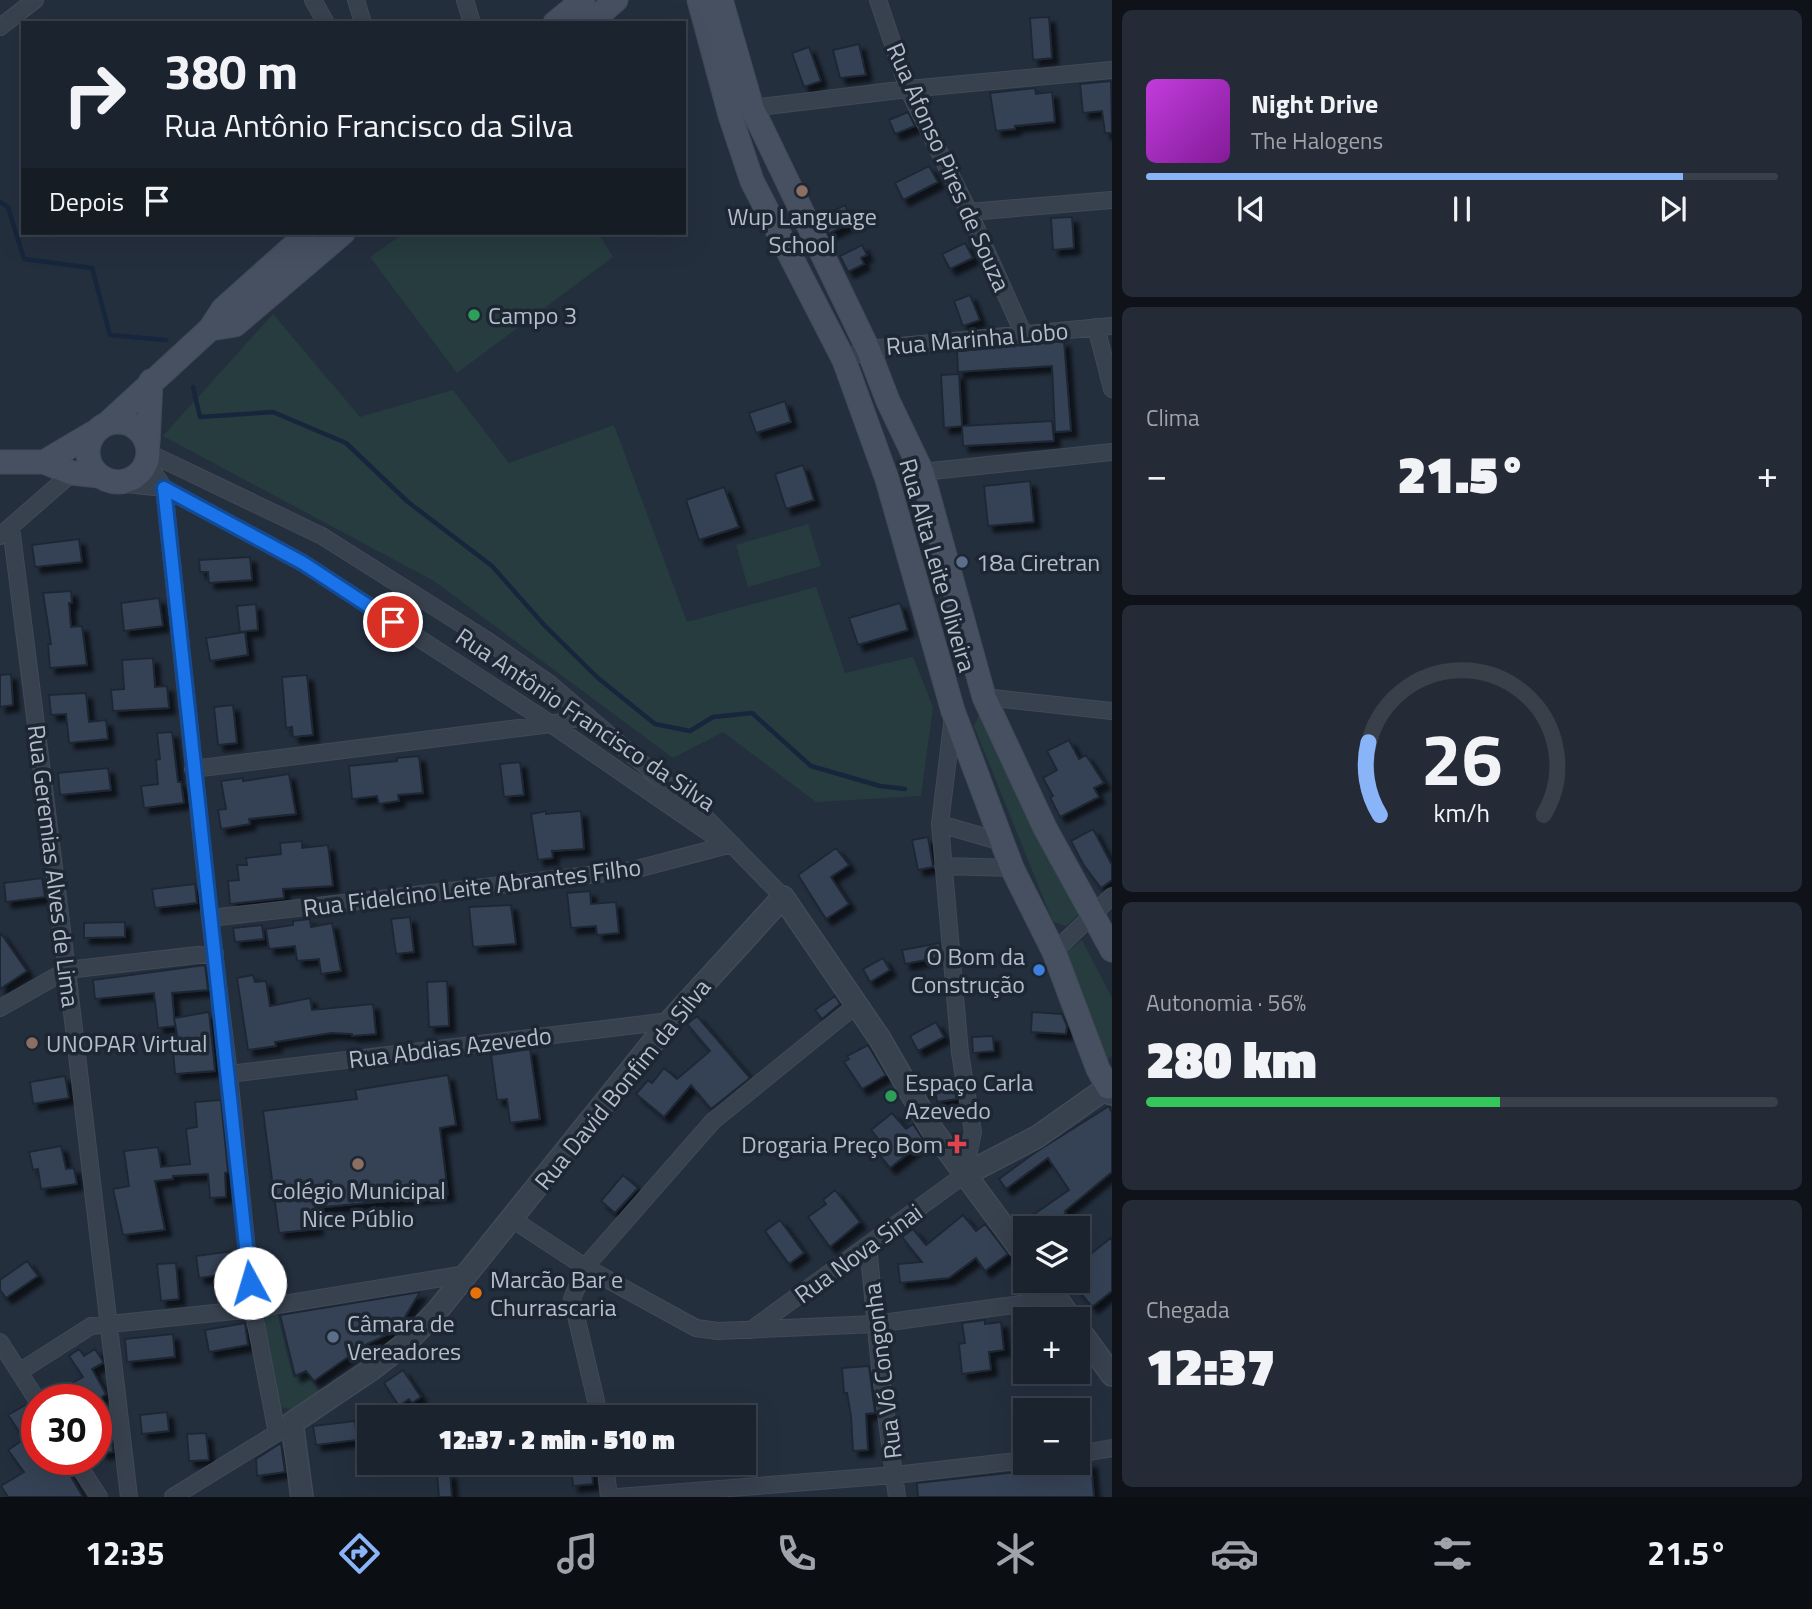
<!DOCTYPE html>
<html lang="pt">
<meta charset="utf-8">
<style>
body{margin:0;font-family:"Titillium Web",sans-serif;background:#242b36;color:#f1f3f6;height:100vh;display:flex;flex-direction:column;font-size:26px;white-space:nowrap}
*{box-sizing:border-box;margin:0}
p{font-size:23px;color:#a0a4aa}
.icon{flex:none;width:38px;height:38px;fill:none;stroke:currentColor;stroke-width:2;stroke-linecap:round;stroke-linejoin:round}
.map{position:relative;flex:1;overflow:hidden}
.drawer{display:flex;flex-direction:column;gap:10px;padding:10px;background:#0f1319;width:700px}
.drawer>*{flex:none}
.hud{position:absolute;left:21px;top:21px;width:665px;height:214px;border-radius:0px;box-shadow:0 7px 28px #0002,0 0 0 2px #39404a;background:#1b232e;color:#f1f3f6;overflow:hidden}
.tools{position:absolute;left:1013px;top:1216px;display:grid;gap:14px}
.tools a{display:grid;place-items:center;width:77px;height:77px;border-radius:0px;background:#1b232e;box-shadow:0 7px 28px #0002,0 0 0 2px #39404a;font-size:35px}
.speed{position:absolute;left:21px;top:1384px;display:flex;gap:14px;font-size:35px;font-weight:700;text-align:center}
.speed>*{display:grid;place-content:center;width:91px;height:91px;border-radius:50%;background:#1b232e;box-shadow:0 7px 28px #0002,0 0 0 2px #39404a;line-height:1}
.speed .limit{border:10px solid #d22;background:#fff;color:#111}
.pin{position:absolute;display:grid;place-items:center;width:60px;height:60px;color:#fff;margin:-30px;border:4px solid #fff;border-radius:50%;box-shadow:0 2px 7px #0007}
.me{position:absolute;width:77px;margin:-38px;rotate:354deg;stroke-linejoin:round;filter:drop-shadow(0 0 5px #0008)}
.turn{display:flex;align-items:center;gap:24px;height:147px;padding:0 28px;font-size:32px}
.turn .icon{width:91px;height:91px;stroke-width:2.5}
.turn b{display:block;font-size:49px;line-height:60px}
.then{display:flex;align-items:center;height:66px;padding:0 28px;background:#0003;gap:14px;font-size:26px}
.big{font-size:52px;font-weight:800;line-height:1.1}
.drawer .tile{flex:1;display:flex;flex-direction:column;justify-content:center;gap:10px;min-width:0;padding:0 24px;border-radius:10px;background:#242b36}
.drawer .dial{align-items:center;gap:0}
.dial svg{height:182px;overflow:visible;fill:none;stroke:#39404a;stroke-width:7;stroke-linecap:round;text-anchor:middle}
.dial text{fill:#f1f3f6;stroke:none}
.song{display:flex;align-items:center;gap:21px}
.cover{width:84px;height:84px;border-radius:10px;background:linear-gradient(135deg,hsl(290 70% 55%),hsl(290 70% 35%))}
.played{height:7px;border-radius:4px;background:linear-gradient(90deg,#8ab4f8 85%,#39404a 85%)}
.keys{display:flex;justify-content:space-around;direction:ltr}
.heat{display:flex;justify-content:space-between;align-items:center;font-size:38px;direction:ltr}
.charge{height:10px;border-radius:5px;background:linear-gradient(90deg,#34c759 56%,#39404a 0)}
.trip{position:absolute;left:357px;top:1405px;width:399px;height:70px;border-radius:0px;background:#1b232e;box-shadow:0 7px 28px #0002,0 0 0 2px #39404a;font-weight:800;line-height:70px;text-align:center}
.menu{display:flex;height:112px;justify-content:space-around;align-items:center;background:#0b0e12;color:#a0a4aa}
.menu .icon{width:49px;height:49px}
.menu .selected{color:#8ab4f8}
.menu b{font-size:32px;color:#f1f3f6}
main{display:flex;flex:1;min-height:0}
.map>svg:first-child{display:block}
</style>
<main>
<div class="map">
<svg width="1112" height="1497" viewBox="0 0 1112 1497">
<defs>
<filter id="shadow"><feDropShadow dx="6" dy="6" stdDeviation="2" flood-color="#0009"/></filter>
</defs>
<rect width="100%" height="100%" fill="#242f3e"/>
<path fill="#263c3f" d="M404 233H598L613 257 457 373 370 257Z
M273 314 360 417 453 390 509 463 614 425 687 622 816 587 845 673 913 657 933 707 921 796 816 802 723 732 673 758 434 581 163 436Z
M808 524 821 566 748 587 736 545Z
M980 712 1081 912 1066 926 1053 922 974 726Z
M1082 940 1112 998V1056L1100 1066 1060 958Z
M276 1309 293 1378 306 1372 320 1393 297 1411 277 1406 271 1396 264 1311Z"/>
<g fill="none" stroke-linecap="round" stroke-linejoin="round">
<path stroke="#17263c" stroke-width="4.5" d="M0 202 8 207 24 259 92 268 110 335 166 340
M193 387 200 417 273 412 346 443 408 502 492 566 545 626 598 678 655 724 690 731 713 717 752 713 811 766 880 786 905 789"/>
</g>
<path fill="#364354" stroke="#1f2835" stroke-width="2" filter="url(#shadow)" d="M1049 17 1052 58 1033 60 1030 18Z
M859 44 866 75 840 78 833 50Z
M809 47 821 81 804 87 792 53Z
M1111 81 1112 133H1105L1102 111 1083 113 1080 84Z
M1035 88 1036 94 1052 92 1055 122 1015 126V129L996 131 990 93Z
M908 112 915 126 895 134 889 120Z
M929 166 938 182 903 200 895 183Z
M845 205 853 222 828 234 821 217Z
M1072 217 1074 248 1053 250 1051 218Z
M965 243 973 258 950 269 942 254Z
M862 245 867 255 861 258 864 264 848 272 840 256Z
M970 295 980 320 963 326 954 301Z
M1064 341 1071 431 1055 432 1052 366 958 372 957 351Z
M959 374 962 426 1052 421 1054 441 963 446 962 426 944 428 941 375Z
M785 401 791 422 756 433 749 413Z
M803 465 814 500 786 509 775 474Z
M1030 481 1034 522 988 526 984 486Z
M724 487 739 527 699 540 686 500Z
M79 539 82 562 35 567 32 545Z
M250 557 252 580 209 583 208 572H200L199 560Z
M71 591 72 603H69L71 627 82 626 87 665 50 668 48 644H51L43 593Z
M159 598 163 626 124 631 121 603Z
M900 603 908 630 858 645 849 618Z
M256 604 258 630 240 632 237 606Z
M245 632 248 655 210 661 206 638Z
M153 658 155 687 167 686 169 708 113 711 111 690 124 689 122 660Z
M11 674 13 705 0 707V675Z
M307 675 313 735 293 737 292 727 286 728 282 677Z
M86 693 89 722 106 720 108 739 69 743 66 714 51 715 49 695Z
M233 705 237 743 218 745 214 707Z
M172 732 178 782H181L184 803 144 808 141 786 158 784 156 760 160 759 157 733Z
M1069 740 1079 759 1086 755 1104 783 1094 788 1099 797 1060 817 1050 797 1053 796 1043 778 1057 770 1047 751Z
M419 756 423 793 398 795 399 801 379 804 377 796 352 799 349 766 397 761V758Z
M520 762 524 795 504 797 500 764Z
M108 768 111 790 60 795 58 773Z
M289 774 296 814 249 819 250 824 221 829 218 810 226 809 221 781 243 778V781Z
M546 811V814L581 811 584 849 552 851 553 858 538 860 531 814Z
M1093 829 1112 865V880L1101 888 1083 864 1071 841Z
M928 837 933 867 918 870 912 840Z
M302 841V848L328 845 333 886 283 889 284 898 230 904 228 881 239 880 237 865H247L246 858 281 854 280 843Z
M836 848 849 865 831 877 849 904 826 919 798 875Z
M42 878 45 897 6 902 4 883Z
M195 884 197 903 155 908 152 889Z
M590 891 591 904 616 902 619 933 597 935 596 926 571 928 567 893Z
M511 905 516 944 473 947 469 907Z
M410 917 414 952 396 954 391 919Z
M310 919 311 927 332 923 341 971 321 974 319 959 297 961 295 946 269 949 266 929 293 925V921Z
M125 922V937L84 938V923Z
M262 925 264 939 235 942 233 928Z
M0 932 27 971 0 989Z
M940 943 941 957 905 964 902 950Z
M883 958 890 970 870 982 863 969Z
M205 965 208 990 172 993 175 1026 158 1028 154 993 95 999 93 980Z
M253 975 255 982 266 981 270 1006 310 998 312 1010 373 1004 376 1034 352 1036V1034L331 1033 275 1042 276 1046 248 1050 237 978Z
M447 981 449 1026 429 1027 427 982Z
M835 996 840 1004 822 1019 815 1010Z
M209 1012 215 1071 175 1074 173 1051H180L174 1018Z
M1032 1012 1062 1014 1067 1026 1066 1034 1031 1032Z
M697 1016 750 1078 711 1109 691 1085 664 1117 636 1094 648 1080 652 1083 664 1068 677 1079 710 1051 687 1024Z
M936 1022 944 1037 918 1051 910 1036Z
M993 1036 994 1051 973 1053 972 1037Z
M868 1045 886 1075 862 1089 844 1062 849 1059 847 1056Z
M530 1049 540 1119 510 1123 507 1099 497 1100 491 1055Z
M448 1075 456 1125 440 1128 448 1195 315 1208 317 1229 279 1233 263 1111 357 1099 355 1090Z
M65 1076 69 1098 33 1104 30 1082Z
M954 1083 957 1099 937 1102 934 1086Z
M221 1100 228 1172 225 1173 226 1197 210 1198 208 1174 173 1176V1179L155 1181 165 1230 123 1235 113 1189 129 1186 124 1151 158 1147 161 1167 190 1164 186 1129 197 1127 195 1102Z
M1109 1106 1112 1113V1172L1065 1211 1066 1213 1044 1228H1039L1030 1217 1069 1190 1048 1158 1006 1189 999 1179 1033 1154Z
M892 1113 906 1129 913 1124 924 1141 890 1168 877 1152 884 1146 871 1130Z
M61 1146 66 1169 74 1168 77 1184 41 1189 38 1169 33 1170 29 1152Z
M623 1175 638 1188 615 1213 601 1201Z
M835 1190 860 1222 830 1247 808 1217 826 1204 823 1200Z
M963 1215 976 1231 985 1224 1008 1254 985 1271 976 1258 949 1278 900 1283 898 1264 922 1262 902 1237 913 1229 926 1245Z
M780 1220 804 1253 789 1264 765 1231Z
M1112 1237V1291L1092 1307 1071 1281H1078V1264Z
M233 1251 236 1273 199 1278 196 1256Z
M27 1261 38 1276 6 1298 0 1290V1280Z
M176 1263 179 1299 161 1301 157 1264Z
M420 1292 397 1330 365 1345 314 1381 306 1371 295 1376 280 1315Z
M985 1320V1324L1001 1322 1004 1350 989 1352 991 1370 962 1374 959 1344 965 1343 962 1323Z
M245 1323 248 1345 209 1352 205 1330Z
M173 1334 175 1357 127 1362 125 1339Z
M79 1349 84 1356 95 1349 102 1360 103 1363 92 1369 106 1394 98 1400 110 1429 113 1452 101 1453 99 1435 96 1436V1400H47V1397L83 1377 69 1356Z
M869 1366 875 1413 866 1414 868 1450 853 1451 851 1416 847 1393H844L842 1368Z
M403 1370 421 1397 412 1403 409 1399 399 1406 384 1383Z
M27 1404 37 1415V1460H56L60 1465 63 1463 83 1497H8L1 1486 24 1472 8 1450 24 1439 8 1415Z
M167 1412 169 1431 142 1434 140 1415Z
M355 1421 357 1440 316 1445 313 1426Z
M206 1433 209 1460 189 1461 187 1434Z
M281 1443 285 1472 257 1476 256 1459Z
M1091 1462 1094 1497H918L917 1483 1043 1469 1042 1463 1079 1464Z
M571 1463H591L593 1484 573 1486Z
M450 1473 452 1497H439L437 1474Z"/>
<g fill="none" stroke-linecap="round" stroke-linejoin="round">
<defs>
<path id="minor" d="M313 0 326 23
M356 0 363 23
M465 0 472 23
M878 0 908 89 969 212 1023 333
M0 27 35 0
M752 108 908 89 1112 70
M969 212 1112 200
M1096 327 1112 389
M844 360 868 349 1112 326
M149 453 322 536 485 639 550 684 707 819 783 897
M147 463 164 488 210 918 229 1074 253 1309 277 1433
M922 472 1112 452
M117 483 164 488 303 563 551 724 711 834
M11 527 67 970 129 1497
M0 536 72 473
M984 697 1112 711
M193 769 551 724 588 716
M940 824 1002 842
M943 866 1012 868
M210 918 633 870 732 844
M1054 952 1112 896
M0 1008 67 970 215 953
M229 1074 670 1021
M512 1219 585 1267 696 1328 718 1331 875 1324 1057 1299
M868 1245 880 1369 897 1497
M751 1330 964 1175 973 1132 960 1053 940 824 953 716
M0 1342 37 1400
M19 1372 91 1326 253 1309 466 1274
M600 1418 572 1299 585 1267 713 1121 856 1005
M1078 1454 1112 1448
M75 1460 99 1497
M605 1463 609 1497
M173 1497 285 1428
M618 1497 895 1475 1026 1460"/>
<path id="tertiary" d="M964 1175 1037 1137 1108 1087 1112 1094
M1044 1281 1072 1320
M1078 1328 1112 1375
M302 1497 292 1423 372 1369 407 1342 437 1311 670 1021 783 897 880 1039 931 1128 1026 1257"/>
<path id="secondary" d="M699 0 730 115 752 181 844 360 887 479 953 711 1012 868 1054 952 1098 1069 1108 1087 1112 1084
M721 0 752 108 868 349 888 401 922 472 984 697 1045 828 1112 950
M555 23 583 0
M590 23 616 0
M210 329 235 325 343 233
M88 452a30 30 0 1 1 60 0a30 30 0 1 1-60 0Z
M109 422 210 329 223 309 308 233
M148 443 151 381
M0 462H44L72 473 99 476
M44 462 93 433"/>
</defs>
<use href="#minor" stroke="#414a57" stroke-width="18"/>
<use href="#tertiary" stroke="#414a57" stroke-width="24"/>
<use href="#secondary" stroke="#414a57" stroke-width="25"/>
<use href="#minor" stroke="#38414e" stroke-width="16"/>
<use href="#tertiary" stroke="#38414e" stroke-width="21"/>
<use href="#secondary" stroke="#465061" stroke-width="23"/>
</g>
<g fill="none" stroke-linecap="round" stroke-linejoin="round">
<defs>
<path id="route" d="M250 1283 164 488 303 563 393 622"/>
</defs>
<use href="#route" stroke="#114b97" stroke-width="18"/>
<use href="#route" stroke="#1a73e8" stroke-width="12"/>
</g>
<g fill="#8d6e63" stroke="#1d2633" stroke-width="2.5">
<circle cx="802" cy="191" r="7"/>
<circle cx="32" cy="1043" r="7"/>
<circle cx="358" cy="1164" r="7"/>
</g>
<g fill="#2e9e5b" stroke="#1d2633" stroke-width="2.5">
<circle cx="474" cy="315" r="7"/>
<circle cx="891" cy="1096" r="7"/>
</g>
<g fill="#5c6f8a" stroke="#1d2633" stroke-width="2.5">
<circle cx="962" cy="562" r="7"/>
<circle cx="333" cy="1337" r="7"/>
</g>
<circle fill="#3f7fe0" stroke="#1d2633" stroke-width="2.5" cx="1039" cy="970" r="7"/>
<path fill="#e0444e" stroke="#1d2633" stroke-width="2.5" d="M953.5 1133.5h7v7h7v7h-7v7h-7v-7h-7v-7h7z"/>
<circle fill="#e8710a" stroke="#1d2633" stroke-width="2.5" cx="476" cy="1293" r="7"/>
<g text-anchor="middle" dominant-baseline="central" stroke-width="7" stroke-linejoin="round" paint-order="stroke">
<g font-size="24" fill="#b4bcc9" stroke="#1d2633">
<text transform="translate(949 167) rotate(66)">Rua Afonso Pires de Souza</text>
<text transform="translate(977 338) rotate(-5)">Rua Marinha Lobo</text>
<text transform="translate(938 565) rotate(74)">Rua Alta Leite Oliveira</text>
<text transform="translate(586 719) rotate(34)">Rua Antônio Francisco da Silva</text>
<text transform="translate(54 866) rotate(83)">Rua Geremias Alves de Lima</text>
<text transform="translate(472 887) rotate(-7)">Rua Fidelcino Leite Abrantes Filho</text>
<text transform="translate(450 1047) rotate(-7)">Rua Abdias Azevedo</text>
<text transform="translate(622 1084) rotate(-51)">Rua David Bonfim da Silva</text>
<text transform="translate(858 1253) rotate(-36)">Rua Nova Sinai</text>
<text transform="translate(882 1371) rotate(-97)">Rua Vó Congonha</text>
</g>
<g font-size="24" fill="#b4bcc9" stroke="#1d2633" text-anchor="start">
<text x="802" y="216" text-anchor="middle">Wup Language<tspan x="802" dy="28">School</tspan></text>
<text x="488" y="315">Campo 3</text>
<text x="976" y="562">18a Ciretran</text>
<text x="1025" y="956" text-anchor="end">O Bom da<tspan x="1025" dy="28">Construção</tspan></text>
<text x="46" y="1043">UNOPAR Virtual</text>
<text x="905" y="1082">Espaço Carla<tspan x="905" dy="28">Azevedo</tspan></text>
<text x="943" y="1144" text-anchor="end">Drogaria Preço Bom</text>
<text x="358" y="1190" text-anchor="middle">Colégio Municipal<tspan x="358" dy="28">Nice Públio</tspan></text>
<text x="490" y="1279">Marcão Bar e<tspan x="490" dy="28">Churrascaria</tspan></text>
<text x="347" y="1323">Câmara de<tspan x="347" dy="28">Vereadores</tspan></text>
</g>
</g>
</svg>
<div class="tools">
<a><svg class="icon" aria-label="layers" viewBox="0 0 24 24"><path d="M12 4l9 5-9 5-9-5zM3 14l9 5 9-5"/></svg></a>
<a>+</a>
<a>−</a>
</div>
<div class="speed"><div class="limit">30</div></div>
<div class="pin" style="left:393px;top:622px;background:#d93025"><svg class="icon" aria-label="arrive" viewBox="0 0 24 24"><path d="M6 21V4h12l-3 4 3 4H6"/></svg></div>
<svg class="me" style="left:250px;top:1283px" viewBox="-20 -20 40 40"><circle r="19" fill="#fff"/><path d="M0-13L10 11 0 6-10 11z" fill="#1a73e8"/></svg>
<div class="trip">12:37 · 2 min · 510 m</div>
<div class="hud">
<div class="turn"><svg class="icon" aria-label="right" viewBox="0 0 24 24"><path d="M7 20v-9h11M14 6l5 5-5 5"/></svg><div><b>380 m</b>Rua Antônio Francisco da Silva</div></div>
<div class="then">Depois<svg class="icon" aria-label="arrive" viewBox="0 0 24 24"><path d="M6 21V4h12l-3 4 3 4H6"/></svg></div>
</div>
</div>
<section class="drawer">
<div class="tile">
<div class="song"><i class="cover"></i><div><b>Night Drive</b><p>The Halogens</p></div></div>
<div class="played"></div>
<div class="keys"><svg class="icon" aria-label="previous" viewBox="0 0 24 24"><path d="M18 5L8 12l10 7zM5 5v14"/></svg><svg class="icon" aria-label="pause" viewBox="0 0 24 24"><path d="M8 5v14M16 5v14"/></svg><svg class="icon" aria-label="next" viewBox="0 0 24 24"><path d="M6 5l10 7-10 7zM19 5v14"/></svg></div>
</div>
<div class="tile"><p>Clima</p>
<div class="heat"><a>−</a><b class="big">21.5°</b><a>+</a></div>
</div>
<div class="tile dial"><svg viewBox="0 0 100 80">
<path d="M14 69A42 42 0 1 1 86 69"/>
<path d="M14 69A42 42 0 0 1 9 37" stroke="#8ab4f8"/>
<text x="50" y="56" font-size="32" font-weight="700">26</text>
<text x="50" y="72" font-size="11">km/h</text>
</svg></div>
<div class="tile"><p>Autonomia · 56%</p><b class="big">280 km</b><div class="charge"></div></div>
<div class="tile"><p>Chegada</p><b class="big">12:37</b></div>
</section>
</main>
<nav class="menu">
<b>12:35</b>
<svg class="icon selected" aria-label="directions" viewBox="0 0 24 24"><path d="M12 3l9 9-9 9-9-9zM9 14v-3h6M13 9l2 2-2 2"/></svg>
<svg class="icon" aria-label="music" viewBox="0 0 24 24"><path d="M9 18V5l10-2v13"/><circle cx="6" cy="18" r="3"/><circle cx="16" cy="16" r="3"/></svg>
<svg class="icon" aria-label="phone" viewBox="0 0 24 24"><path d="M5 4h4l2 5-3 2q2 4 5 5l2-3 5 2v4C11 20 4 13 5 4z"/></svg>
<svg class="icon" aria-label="climate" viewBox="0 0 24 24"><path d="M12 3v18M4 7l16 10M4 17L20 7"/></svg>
<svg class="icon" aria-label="car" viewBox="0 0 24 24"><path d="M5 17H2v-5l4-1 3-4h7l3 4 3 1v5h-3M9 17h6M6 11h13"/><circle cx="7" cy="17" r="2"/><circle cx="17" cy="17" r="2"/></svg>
<svg class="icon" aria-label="filters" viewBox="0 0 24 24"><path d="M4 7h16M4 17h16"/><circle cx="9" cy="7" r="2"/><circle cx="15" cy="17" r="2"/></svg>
<b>21.5°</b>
</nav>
